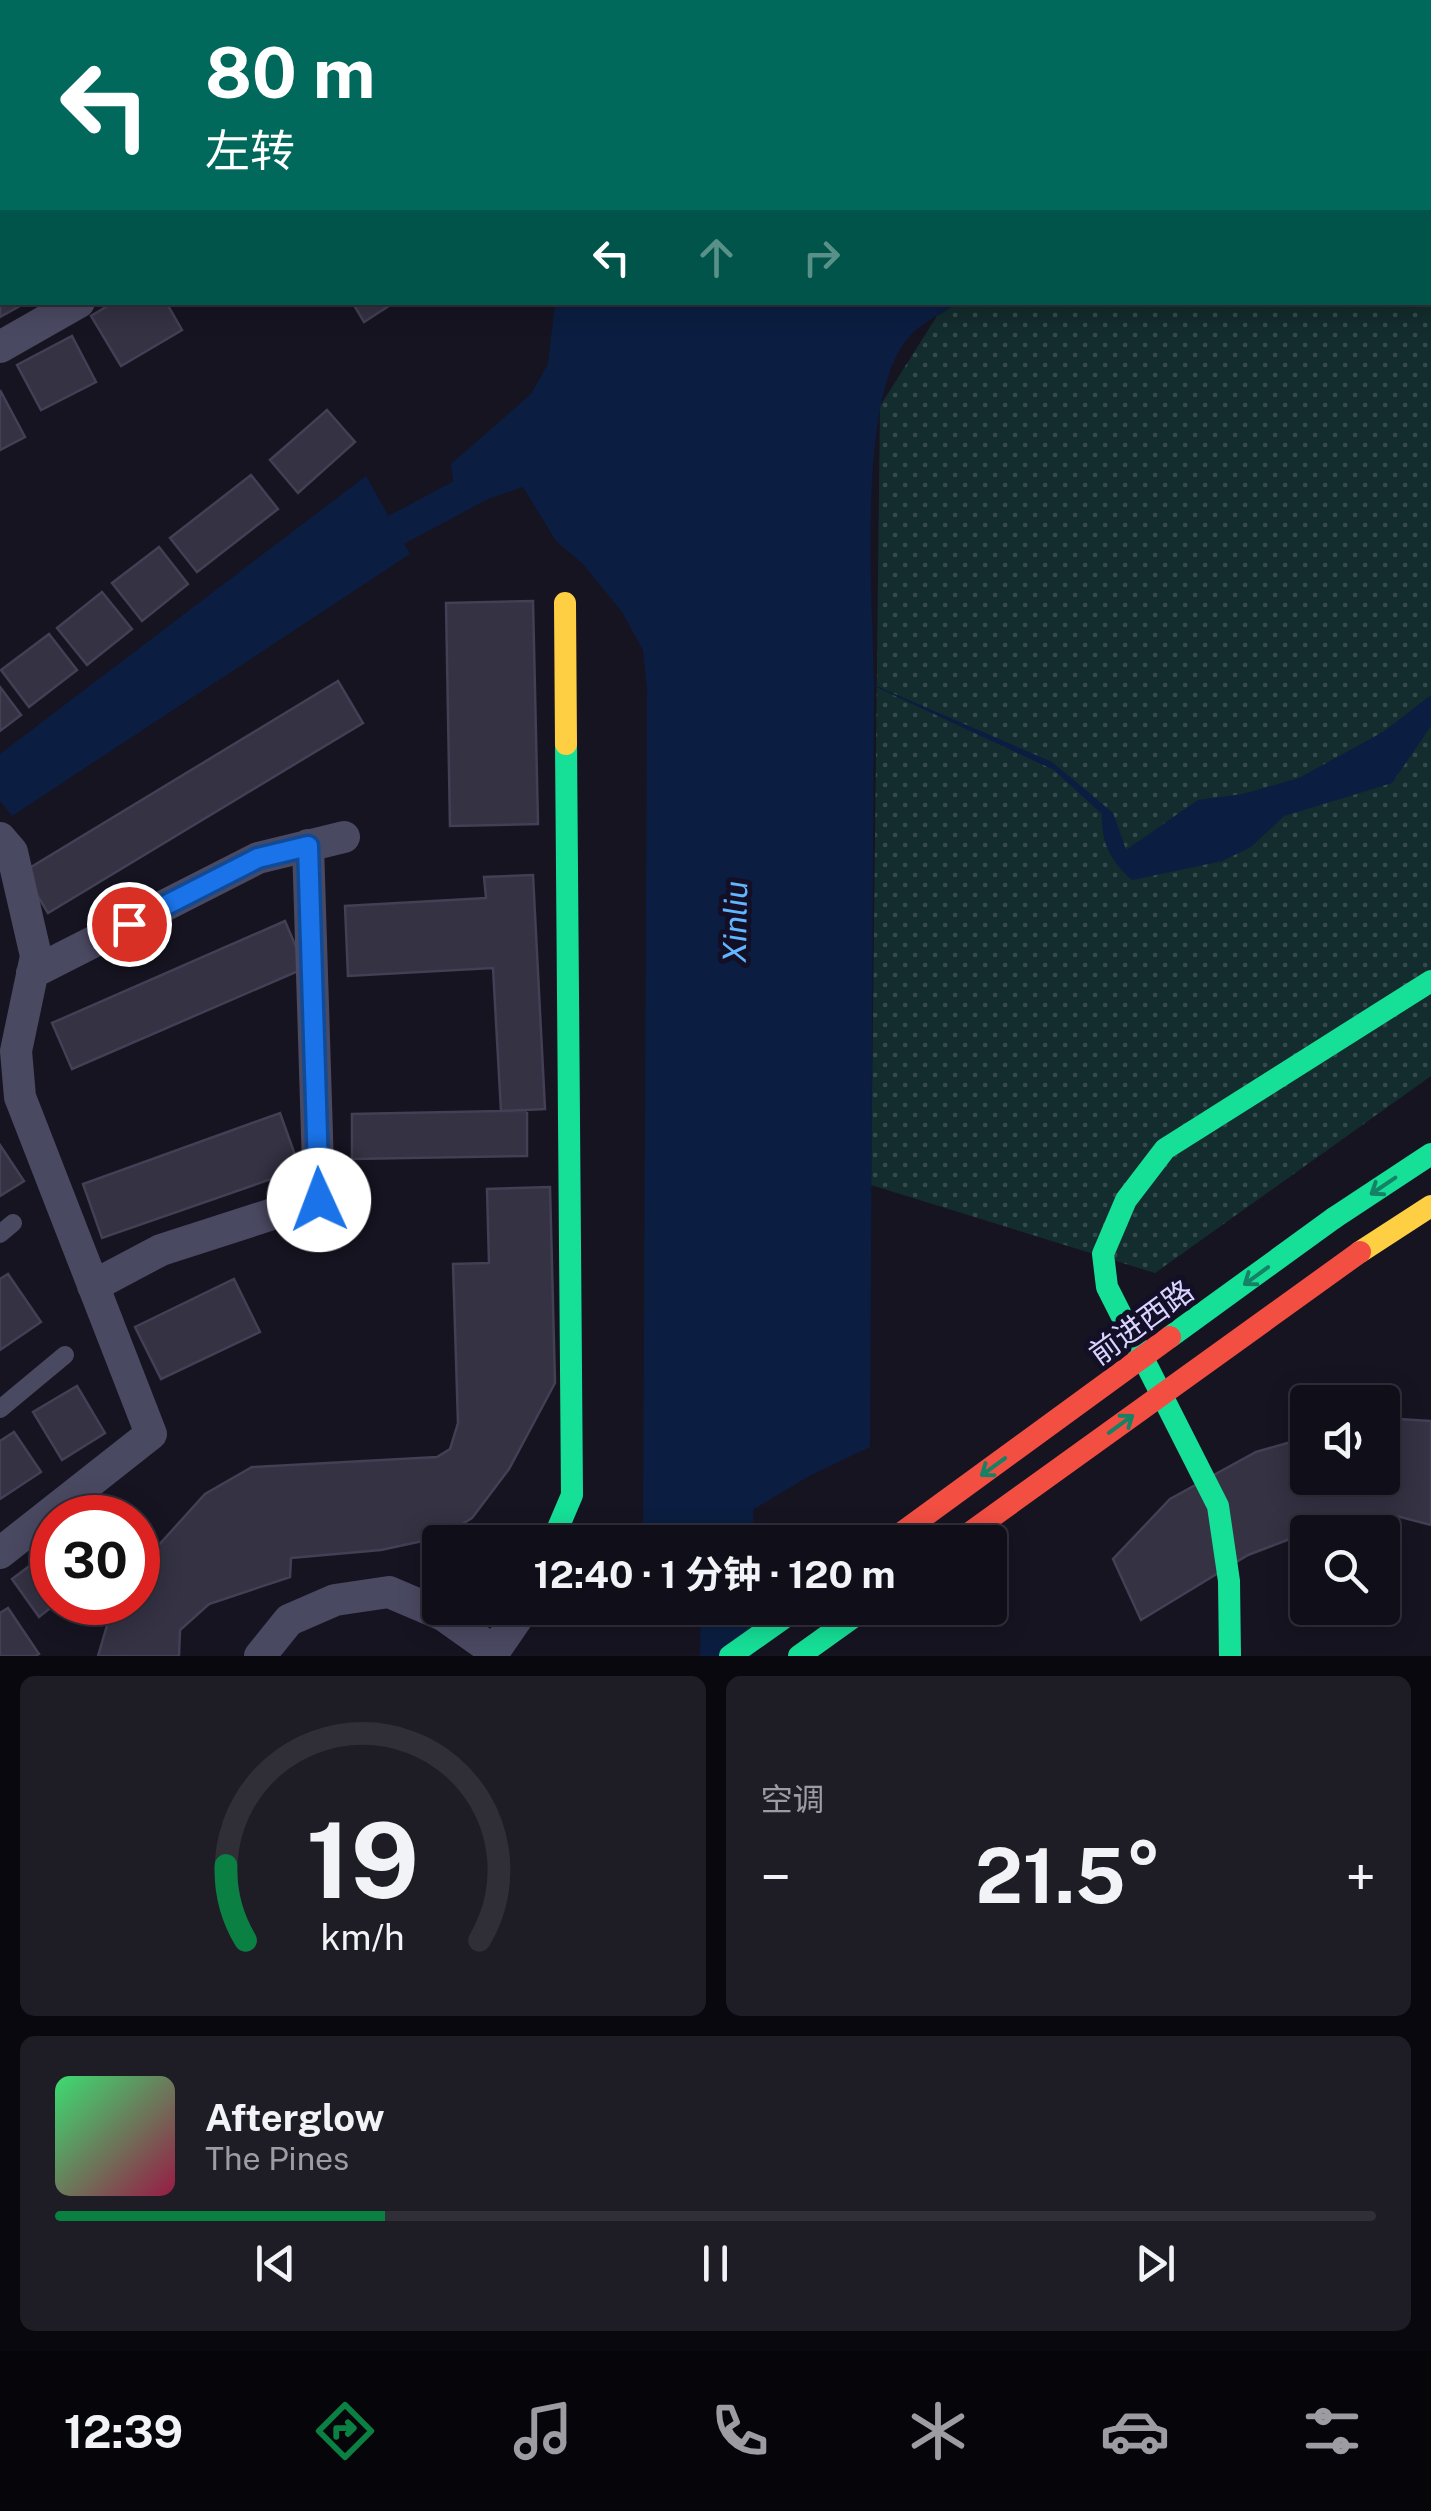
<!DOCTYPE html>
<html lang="zh">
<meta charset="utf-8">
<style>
body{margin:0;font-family:"Public Sans","Noto Sans SC",sans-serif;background:#1e1d26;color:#f1f3f6;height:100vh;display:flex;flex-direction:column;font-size:38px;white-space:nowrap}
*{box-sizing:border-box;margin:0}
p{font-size:32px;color:#9c9ca2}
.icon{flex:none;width:55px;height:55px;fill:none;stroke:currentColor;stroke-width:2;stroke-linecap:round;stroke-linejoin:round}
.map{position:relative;height:1656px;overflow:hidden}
.details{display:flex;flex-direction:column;gap:20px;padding:20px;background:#09080e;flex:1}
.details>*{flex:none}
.guide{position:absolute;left:0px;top:0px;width:1432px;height:305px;box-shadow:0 5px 25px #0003,0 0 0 2px #302f38;background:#00695c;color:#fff;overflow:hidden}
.tools{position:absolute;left:1290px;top:1385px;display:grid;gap:20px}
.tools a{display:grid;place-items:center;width:110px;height:110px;border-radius:10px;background:#100f19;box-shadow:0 5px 25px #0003,0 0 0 2px #302f38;font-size:50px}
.speed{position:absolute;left:30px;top:1495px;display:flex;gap:20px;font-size:50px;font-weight:700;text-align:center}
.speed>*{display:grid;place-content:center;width:130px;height:130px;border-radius:50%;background:#100f19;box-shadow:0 5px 25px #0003,0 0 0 2px #302f38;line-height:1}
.speed .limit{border:15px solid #d22;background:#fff;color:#111}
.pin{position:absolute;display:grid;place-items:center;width:85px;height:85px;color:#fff;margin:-42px;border:5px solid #fff;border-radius:50%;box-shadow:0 2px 10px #0007}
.me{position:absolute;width:110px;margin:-55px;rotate:358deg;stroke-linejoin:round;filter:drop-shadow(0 0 8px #0008)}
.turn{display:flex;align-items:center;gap:35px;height:210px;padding:0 40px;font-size:45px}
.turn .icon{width:130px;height:130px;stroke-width:2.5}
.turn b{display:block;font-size:70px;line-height:85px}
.lanes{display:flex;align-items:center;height:95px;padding:0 40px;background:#0003;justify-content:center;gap:50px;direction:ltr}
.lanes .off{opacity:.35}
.big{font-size:75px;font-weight:700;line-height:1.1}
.details .card{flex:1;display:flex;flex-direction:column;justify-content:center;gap:15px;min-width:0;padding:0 35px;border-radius:15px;background:#1e1d26}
.details .dial{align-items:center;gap:0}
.dial svg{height:260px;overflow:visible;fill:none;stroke:#302f38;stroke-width:7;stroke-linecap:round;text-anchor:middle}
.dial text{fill:#f1f3f6;stroke:none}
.song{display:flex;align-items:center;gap:30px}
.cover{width:120px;height:120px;border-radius:15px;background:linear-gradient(135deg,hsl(140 70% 55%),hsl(340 70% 35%))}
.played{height:10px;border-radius:5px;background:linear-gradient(90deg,#0b8043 25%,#302f38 25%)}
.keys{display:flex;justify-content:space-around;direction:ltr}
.heat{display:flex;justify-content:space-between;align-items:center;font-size:55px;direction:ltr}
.details .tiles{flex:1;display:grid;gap:20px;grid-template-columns:1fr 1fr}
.card:last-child{grid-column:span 2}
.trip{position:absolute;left:422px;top:1525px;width:585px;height:100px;border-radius:10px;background:#100f19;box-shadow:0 5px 25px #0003,0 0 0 2px #302f38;font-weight:700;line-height:100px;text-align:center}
.dock{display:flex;height:160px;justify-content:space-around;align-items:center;background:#06060a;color:#9c9ca2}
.dock .icon{width:70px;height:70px}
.dock .current{color:#0b8043}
.dock b{font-size:45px;color:#f1f3f6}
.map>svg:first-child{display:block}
</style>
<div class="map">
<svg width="1431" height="1656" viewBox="0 0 1431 1656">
<defs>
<pattern id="park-dots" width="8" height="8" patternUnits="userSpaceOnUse" patternTransform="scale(2.5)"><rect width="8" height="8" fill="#132c2d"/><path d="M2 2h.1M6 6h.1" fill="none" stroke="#354a4c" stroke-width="1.8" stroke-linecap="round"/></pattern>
</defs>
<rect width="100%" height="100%" fill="#161421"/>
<path fill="url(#park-dots)" d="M1355 0H1431V1076L1155 1273 871 1185 880 406 937 316 958 303 1430 302V2H1353Z"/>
<path fill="#0b1e41" d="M497 0H804L805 2H498Z
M555 303H958C942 313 921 323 908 338 856 398 873 605 874 685L1052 762 1113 813 1126 850 1198 800 1243 794 1299 778 1383 732 1431 695V726L1392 783 1284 816 1251 847 1222 861 1132 880C1111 861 1101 843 1102 814L1054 770 874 686 870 1447 809 1476 699 1542H643L647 689 643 650 622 612 583 564 556 541 523 487 471 505 453 481 451 464 531 394 548 364Z
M366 476 410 554 12 816 0 801V754Z"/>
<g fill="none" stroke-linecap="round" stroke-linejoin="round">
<path stroke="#0b1e41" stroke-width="32" d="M357 551 499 475"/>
<path stroke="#0b1e41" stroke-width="52" d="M727 1542 728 1454
M726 1656 727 1608"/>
</g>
<path fill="#343243" stroke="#433f54" stroke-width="2.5" d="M17 0H143L13 2Z
M274 0H380L381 2H270Z
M2 257V302H27L0 317Z
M114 302H166L182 330 121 366 91 316Z
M352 302H395L364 322Z
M72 336 96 382 41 410 17 365Z
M0 390 25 437 0 450Z
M327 410 355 442 298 493 270 460Z
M251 475 278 509 197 572 170 538Z
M159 547 188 584 142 621 112 583Z
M102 592 132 629 87 665 57 628Z
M533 601 538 824 450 826 446 603Z
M49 634 77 670 29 707 1 670Z
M338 681 363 723 48 913 23 872Z
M0 687 21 715 0 731Z
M533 875 545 1109 501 1111 493 968 348 976 345 906 486 898 484 877Z
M285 921 305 968 72 1069 52 1023Z
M501 1111H527V1156L352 1159V1114Z
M280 1113 300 1169 102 1238 83 1184Z
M0 1145 24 1181 0 1196Z
M550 1187 555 1383 509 1469 472 1518 441 1537 381 1550 291 1558 290 1577 209 1604 180 1630 179 1656H98L114 1602H138V1568L205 1494 252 1467 437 1457 450 1449 458 1423 453 1264 489 1263 487 1189Z
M8 1274 41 1322 0 1350V1279Z
M234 1279 260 1332 161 1379 135 1327Z
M77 1386 105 1433 62 1460 33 1412Z
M1382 1418 1431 1421V1525L1389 1514 1308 1532 1248 1555 1141 1620 1113 1559 1170 1499 1256 1452 1308 1437V1478H1382Z
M14 1432 41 1472 0 1499V1441Z
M52 1549V1602H58L39 1617 12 1579Z
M8 1608 39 1654 35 1656H0V1613Z"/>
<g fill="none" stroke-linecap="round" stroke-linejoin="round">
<path stroke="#4a4962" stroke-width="18" d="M0 127 2 126
M0 1234 13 1223
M0 1409 65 1355"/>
<path stroke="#4a4962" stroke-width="32" d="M818 0 819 2
M1026 2 1029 0
M0 347 79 302
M0 838 12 852 36 956 16 1051 20 1097 151 1434 0 1553
M32 973 258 858 344 837
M93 1286 161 1250 319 1199 308 845
M260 1656 289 1620 335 1600 389 1592 443 1615 494 1651
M491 1656 524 1608"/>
<path stroke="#16e098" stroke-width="22" d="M1334 1218 1431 1154
M552 1542 572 1495 566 744
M730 1656 798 1608
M799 1656 866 1608
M1230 1656 1229 1581 1218 1506 1107 1287 1103 1254 1126 1200 1165 1149 1431 981"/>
<path stroke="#ffcf43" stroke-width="22" d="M565 603 566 744
M1360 1252 1431 1206"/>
<path stroke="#16e098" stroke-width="22" d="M1170 1337 1334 1218"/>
<path stroke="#f24e42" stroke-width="22" d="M889 1542 1170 1337
M957 1542 1360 1252"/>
</g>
<defs><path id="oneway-shaft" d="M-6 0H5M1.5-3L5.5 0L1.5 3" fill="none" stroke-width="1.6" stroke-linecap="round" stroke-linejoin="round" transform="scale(2.5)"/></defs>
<g stroke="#158265">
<use href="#oneway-shaft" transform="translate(1383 1186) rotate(146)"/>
<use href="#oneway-shaft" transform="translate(1256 1276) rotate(144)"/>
<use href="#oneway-shaft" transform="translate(1121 1424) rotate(-36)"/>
<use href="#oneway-shaft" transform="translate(993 1467) rotate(144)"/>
</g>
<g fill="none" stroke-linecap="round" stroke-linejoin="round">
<defs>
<path id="route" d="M129 924 258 858 308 846 319 1200"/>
</defs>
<use href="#route" stroke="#114b97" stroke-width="25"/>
<use href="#route" stroke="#1a73e8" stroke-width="18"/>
</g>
<g text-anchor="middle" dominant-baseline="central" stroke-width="10" stroke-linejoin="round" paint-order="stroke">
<g font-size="30" fill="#d9d4ff" stroke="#130f26">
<text transform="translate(1141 1322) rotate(-36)">前进西路</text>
</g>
<g font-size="32" font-style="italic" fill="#62b6ff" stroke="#130f26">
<text transform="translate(735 922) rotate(-89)">Xinliu</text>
</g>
</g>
</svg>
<div class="tools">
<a><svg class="icon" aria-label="sound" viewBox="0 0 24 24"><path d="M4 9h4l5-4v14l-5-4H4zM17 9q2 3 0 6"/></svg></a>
<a><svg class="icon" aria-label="search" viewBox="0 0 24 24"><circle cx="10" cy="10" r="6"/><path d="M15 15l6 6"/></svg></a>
</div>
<div class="speed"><div class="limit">30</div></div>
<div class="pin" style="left:129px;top:924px;background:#d93025"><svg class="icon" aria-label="arrive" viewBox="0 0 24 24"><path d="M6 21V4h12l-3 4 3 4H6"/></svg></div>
<svg class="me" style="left:319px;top:1200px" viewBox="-20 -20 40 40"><circle r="19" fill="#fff"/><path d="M0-13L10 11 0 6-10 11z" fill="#1a73e8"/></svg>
<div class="trip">12:40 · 1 分钟 · 120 m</div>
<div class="guide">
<div class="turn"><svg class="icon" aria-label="left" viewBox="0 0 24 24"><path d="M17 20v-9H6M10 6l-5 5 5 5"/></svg><div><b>80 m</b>左转</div></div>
<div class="lanes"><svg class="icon" aria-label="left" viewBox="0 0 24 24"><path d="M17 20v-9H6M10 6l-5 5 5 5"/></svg><svg class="icon off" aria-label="ahead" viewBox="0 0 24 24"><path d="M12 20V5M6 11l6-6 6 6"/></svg><svg class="icon off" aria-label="right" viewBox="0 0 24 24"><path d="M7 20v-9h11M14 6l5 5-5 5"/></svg></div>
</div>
</div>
<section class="details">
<div class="tiles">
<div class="card dial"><svg viewBox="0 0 100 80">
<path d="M14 69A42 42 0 1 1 86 69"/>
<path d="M14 69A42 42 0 0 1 8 46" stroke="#0b8043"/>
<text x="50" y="56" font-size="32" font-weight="700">19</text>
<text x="50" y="72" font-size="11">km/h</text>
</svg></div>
<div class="card"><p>空调</p>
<div class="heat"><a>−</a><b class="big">21.5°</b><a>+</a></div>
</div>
<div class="card">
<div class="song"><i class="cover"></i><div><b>Afterglow</b><p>The Pines</p></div></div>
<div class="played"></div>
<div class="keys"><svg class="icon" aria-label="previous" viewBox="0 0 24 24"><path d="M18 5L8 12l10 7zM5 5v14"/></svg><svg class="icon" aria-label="pause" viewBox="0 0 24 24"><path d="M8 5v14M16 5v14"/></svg><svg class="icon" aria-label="next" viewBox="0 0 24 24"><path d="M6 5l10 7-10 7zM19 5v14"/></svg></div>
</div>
</div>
</section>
<nav class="dock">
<b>12:39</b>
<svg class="icon current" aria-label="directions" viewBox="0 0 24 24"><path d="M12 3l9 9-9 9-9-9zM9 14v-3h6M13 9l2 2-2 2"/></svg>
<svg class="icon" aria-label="music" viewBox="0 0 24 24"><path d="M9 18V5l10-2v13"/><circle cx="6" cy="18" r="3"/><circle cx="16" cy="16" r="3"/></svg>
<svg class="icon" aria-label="phone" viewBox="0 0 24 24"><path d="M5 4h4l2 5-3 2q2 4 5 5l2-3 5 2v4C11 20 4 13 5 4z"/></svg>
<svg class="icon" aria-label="climate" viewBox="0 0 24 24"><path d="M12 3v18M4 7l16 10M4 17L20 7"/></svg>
<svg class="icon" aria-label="car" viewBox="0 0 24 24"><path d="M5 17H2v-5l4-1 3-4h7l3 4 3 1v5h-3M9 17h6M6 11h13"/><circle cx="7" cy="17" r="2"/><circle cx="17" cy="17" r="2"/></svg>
<svg class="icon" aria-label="filters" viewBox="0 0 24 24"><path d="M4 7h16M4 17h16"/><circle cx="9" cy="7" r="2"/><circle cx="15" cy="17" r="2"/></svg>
</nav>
